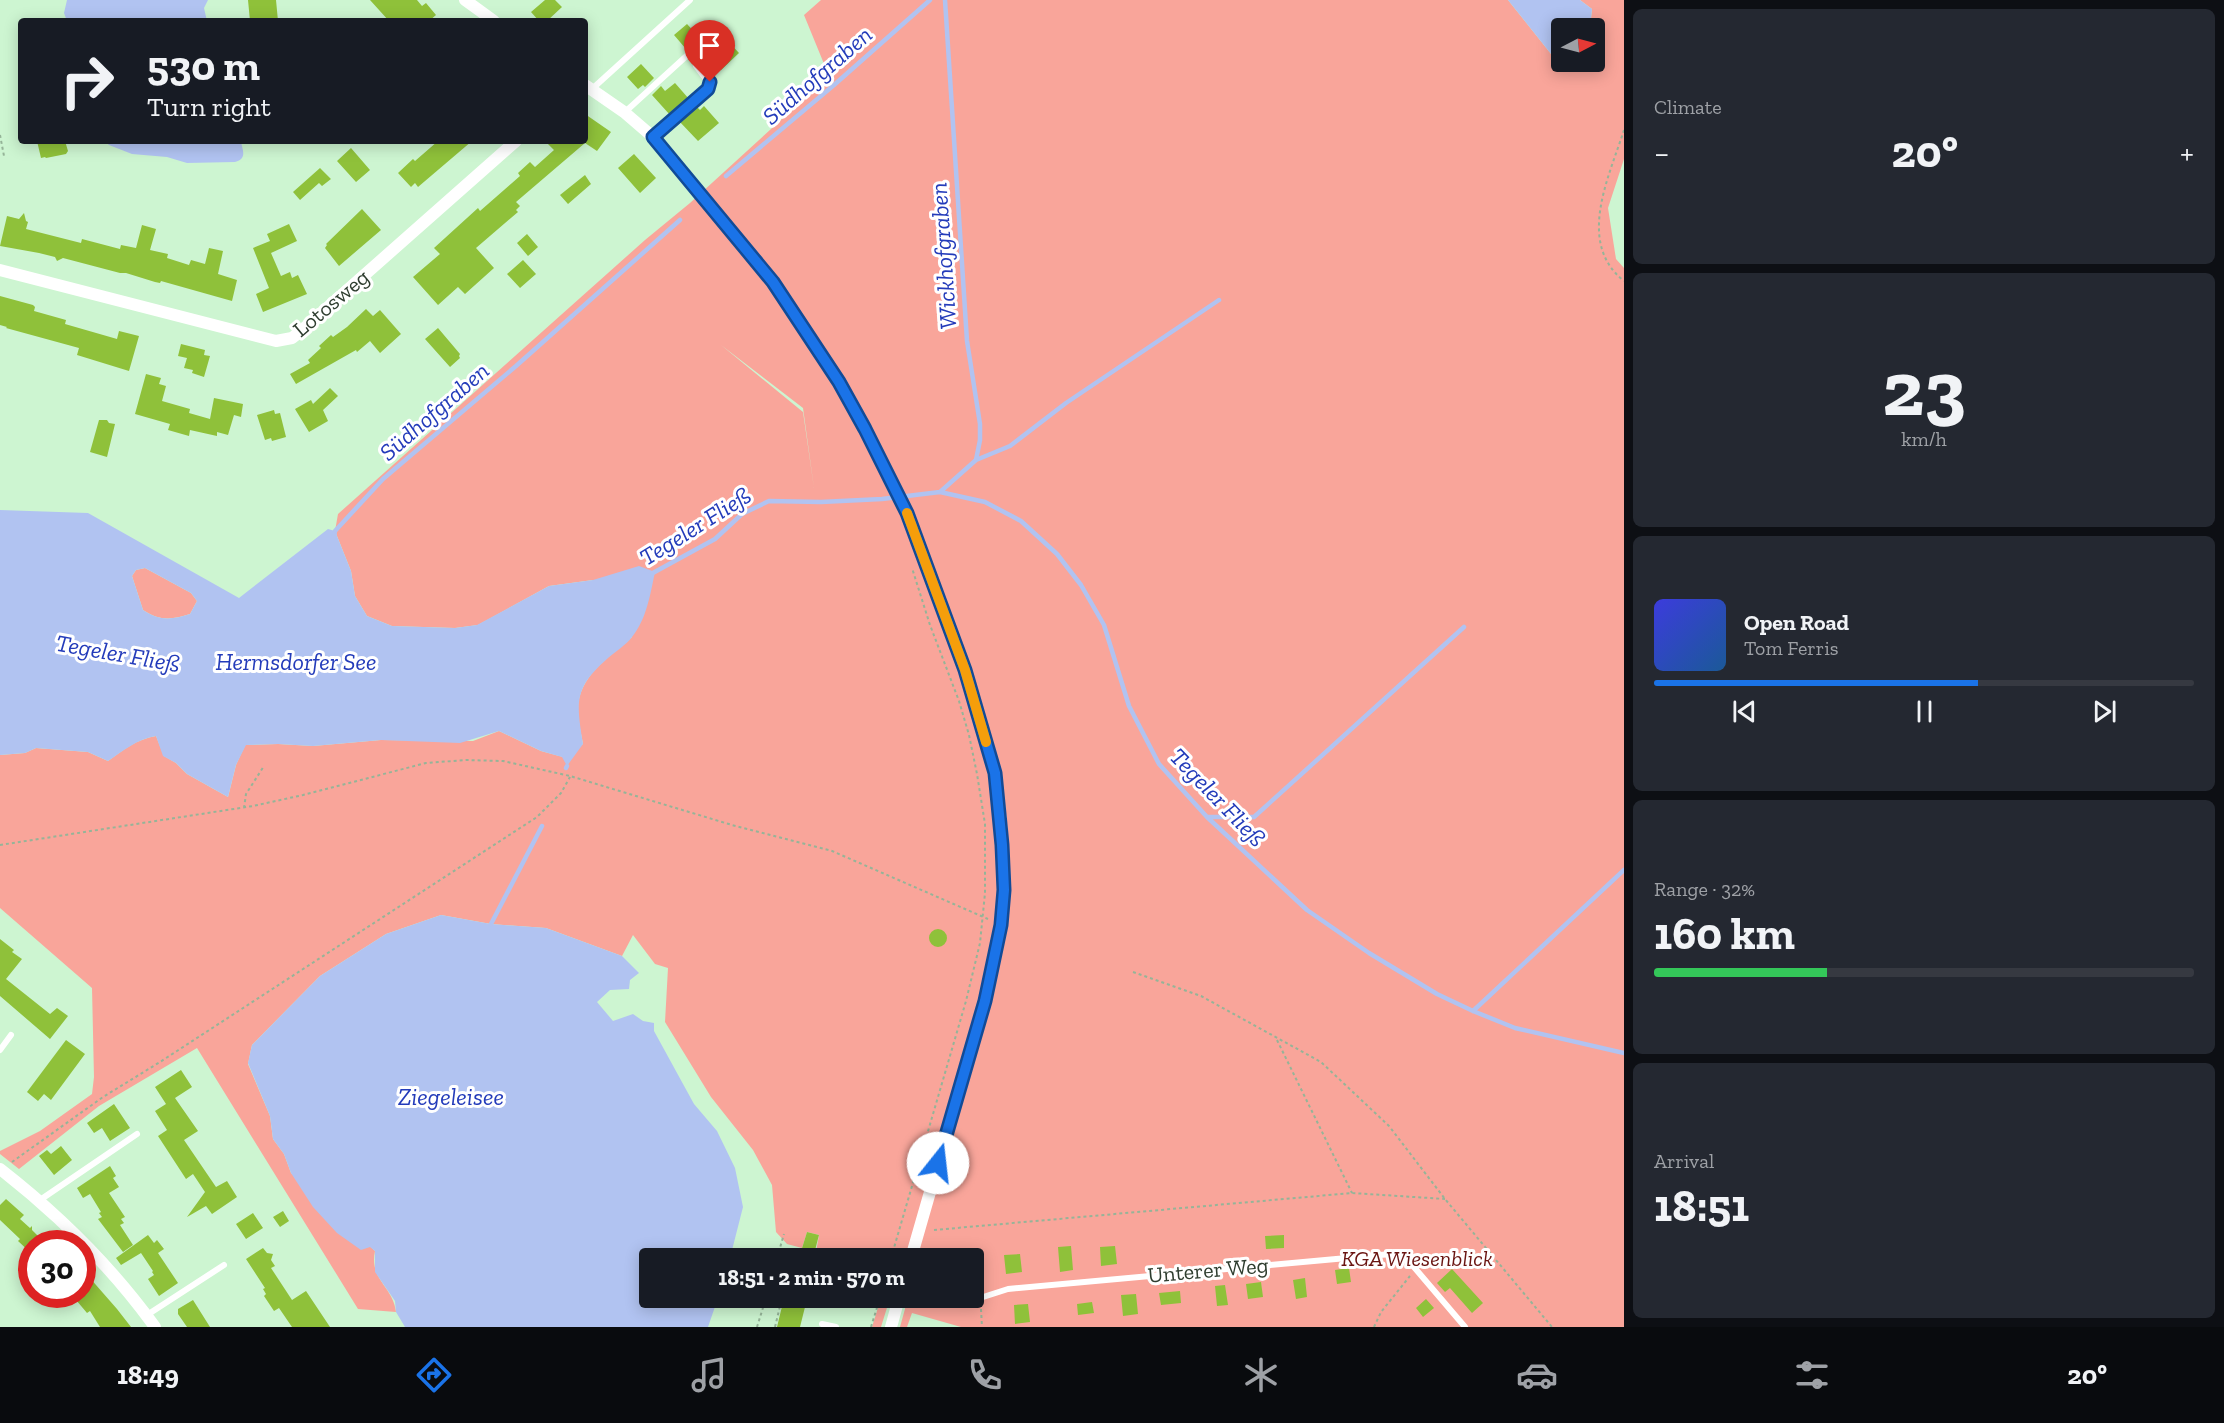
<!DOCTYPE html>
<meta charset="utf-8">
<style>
body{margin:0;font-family:"Zilla Slab",serif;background:#242831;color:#f1f3f6;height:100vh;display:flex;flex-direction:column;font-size:22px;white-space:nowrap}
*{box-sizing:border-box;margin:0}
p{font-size:20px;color:#9ea1a6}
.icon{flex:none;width:33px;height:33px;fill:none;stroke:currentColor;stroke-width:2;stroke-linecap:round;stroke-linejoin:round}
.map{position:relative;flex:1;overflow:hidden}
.sheet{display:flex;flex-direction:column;gap:9px;padding:9px;background:#0d0f14;width:600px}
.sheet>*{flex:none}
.top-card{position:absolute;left:18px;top:18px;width:570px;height:126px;border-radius:6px;box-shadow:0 3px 15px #0003;background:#171b24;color:#f1f3f6;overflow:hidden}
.needle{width:39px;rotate:84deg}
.fabs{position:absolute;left:1551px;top:18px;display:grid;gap:12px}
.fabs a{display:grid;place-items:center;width:54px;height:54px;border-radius:6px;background:#171b24;box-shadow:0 3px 15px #0003;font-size:30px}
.speed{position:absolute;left:18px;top:1230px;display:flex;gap:12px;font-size:30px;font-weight:700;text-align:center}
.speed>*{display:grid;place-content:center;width:78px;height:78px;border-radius:50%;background:#171b24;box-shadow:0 3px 15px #0003;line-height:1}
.speed .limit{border:9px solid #d22;background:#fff;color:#111}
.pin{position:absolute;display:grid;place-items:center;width:51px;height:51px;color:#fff;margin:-62px -26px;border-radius:50% 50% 50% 0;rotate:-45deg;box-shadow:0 0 6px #0007}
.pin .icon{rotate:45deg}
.me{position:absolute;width:66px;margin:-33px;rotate:16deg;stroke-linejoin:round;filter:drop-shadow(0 0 4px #0008)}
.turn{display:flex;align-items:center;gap:21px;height:126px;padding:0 30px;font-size:27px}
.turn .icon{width:78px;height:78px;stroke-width:2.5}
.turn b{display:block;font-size:42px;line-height:51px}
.big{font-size:45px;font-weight:700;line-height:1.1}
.sheet .tile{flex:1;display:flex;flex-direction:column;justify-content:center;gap:9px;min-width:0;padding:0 21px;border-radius:9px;background:#242831}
.sheet .dial{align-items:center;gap:0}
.dial b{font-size:78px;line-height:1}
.song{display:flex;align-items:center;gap:18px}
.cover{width:72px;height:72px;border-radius:9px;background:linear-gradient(135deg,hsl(240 70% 55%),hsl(210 70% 35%))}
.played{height:6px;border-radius:3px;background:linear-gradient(90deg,#1a73e8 60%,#363941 60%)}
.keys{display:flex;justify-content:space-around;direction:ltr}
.heat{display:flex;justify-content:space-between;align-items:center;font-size:33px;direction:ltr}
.charge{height:9px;border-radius:4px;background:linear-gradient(90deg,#34c759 32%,#363941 0)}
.trip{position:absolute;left:639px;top:1248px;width:345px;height:60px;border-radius:6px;background:#171b24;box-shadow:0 3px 15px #0003;font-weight:700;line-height:60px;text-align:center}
.tabs{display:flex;height:96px;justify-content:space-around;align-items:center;background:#090b0e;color:#9ea1a6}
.tabs .icon{width:42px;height:42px}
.tabs .selected{color:#1a73e8}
.tabs b{font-size:27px;color:#f1f3f6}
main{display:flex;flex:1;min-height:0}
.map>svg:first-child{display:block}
</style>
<main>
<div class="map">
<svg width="1624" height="1327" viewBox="0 0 1624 1327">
<rect width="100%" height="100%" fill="#cdf5d1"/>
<path fill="#f9a59a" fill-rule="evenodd" d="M821 0H1508L1563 69 1578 62H1594V28H1590L1592 9 1580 0H1624V159L1608 208 1616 259 1624 268V1327H961L912 1313 907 1327H900L908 1298H974V1258H843L816 1252 819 1235 807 1232 802 1248 787 1244 776 1232 772 1185 753 1150 711 1097 665 1022 668 968 655 964 633 935 622 956 546 928 491 924 441 915 386 934 320 976 252 1045 248 1064 270 1116 273 1139 284 1154 291 1173 375 1251C369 1280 393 1286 396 1312L358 1309 197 1048 99 1106 19 1169 0 1154V1151L40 1131 92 1094 94 1077 92 988 0 908V755L25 753 36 748 88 752 108 761C123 750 137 739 156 736L164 756 176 763 187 774 228 797 236 765 245 745 278 744 313 746 381 740 473 741 499 731 541 751 563 757 583 744C581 733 578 722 578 711 577 677 609 657 632 637L593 580 549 586 478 625 455 628 392 626 367 616 355 596 351 571 335 531 338 514 645 240 690 203 829 76 804 15ZM721 345 803 408 814 488 803 412Z
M145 568 191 593 197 601 190 614C172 620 159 621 143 610L132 576 136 570Z
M881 1298H890L881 1327H872Z"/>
<path fill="#b1c3f1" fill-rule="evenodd" d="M67 0H208L204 8 207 21H67L64 13Z
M1508 0H1580L1592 9 1590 28H1562V62H1577L1563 69Z
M104 141H241C242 150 248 158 235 162L187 163 167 157 132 154 109 145Z
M0 510 88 513 239 598 328 529 335 531 351 571 355 596 367 616 392 626 455 628 477 625 549 586 593 580 639 566 655 572C650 595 647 618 632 637 626 645 616 651 608 658 574 688 576 701 583 744L567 766 562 757 541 751 499 731 460 743 381 740 313 746 278 744 246 745 236 765 228 797 187 774 176 763 163 756 156 736C137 739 123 751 108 761L88 752 36 748 25 753 0 755ZM145 568 191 593 197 601 190 614C172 620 159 621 143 610L132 576 136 570Z
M441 915 491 924 546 928 622 956 639 973 630 980 629 989 610 990 597 1002 613 1021 633 1014 643 1021 654 1023V1031L694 1104 717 1131 735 1168 743 1207 730 1258H650V1298H718L708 1327H405L396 1312 395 1301 375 1272V1251L370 1247 361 1250 337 1233 313 1207 291 1173 284 1154 273 1139 270 1116 248 1063 252 1045 320 976 386 934Z"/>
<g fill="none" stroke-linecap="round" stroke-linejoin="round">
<path stroke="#b1c3f1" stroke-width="4.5" d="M726 176 834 85 930 0
M976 460 1010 446 1066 403 1219 300
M940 492 976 460 980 440V424L967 341 945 0
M334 537 335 531 383 479 516 366 680 220
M651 574 715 539 742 514 769 501 821 502 882 499 940 492 985 502 1021 521 1057 554 1081 585 1104 625 1129 706 1159 764 1207 817 1307 910 1369 953 1437 994 1473 1011 1515 1028 1624 1053
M566 768 567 766
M1207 817H1254L1464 627
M491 924 542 826
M1473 1011 1624 870"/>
</g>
<path fill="#8fc13a" d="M248 0H276L278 21H250Z
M370 0H417L422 6 426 3 436 15 429 21H389Z
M545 0H555L562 7 547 21H539L531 12Z
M687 24 699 37 686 49 674 35Z
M725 38 739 53 721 70 707 55Z
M641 64 654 78 645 87 643 85 638 89 627 77Z
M675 83 689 99 670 115 652 95 661 86 665 91Z
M696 106 700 110 704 106 719 123 698 141 679 121Z
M585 114 611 132 597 151 585 143 516 202 520 206 516 210 518 212 476 248 494 268 465 294 458 287 438 305 413 277 440 254 434 248 478 208 480 211 520 176 518 173 530 162 535 167 554 150 545 141H585Z
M37 141H65L68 151 66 154 46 158 45 157 41 158Z
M438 141H472L418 187 415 183 411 187 398 173 413 159 415 161Z
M351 148 370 170 356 182 337 161Z
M634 154 656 178 640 193 618 168Z
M320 168 331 179 322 186 319 183 300 200 293 192Z
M585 175 591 184 568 204 560 195Z
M362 209 381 230 339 266 325 248 327 245 326 244Z
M24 213 26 221 28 222 26 229 81 243 82 239 120 249 121 245 136 248 142 225 156 229 150 250 168 254 167 258 189 265 191 260 205 264 209 248 223 251 218 274 237 280 232 301 161 281 160 283 155 282 126 273H120L63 258 57 261 55 257 39 253 0 246 7 216 19 219Z
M289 224 297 241 271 253 281 276 290 272 292 278 298 275 307 294 263 312 256 294 269 288 253 248 270 241 267 234Z
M527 234 538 247 528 256 517 243Z
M523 260 536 274 520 288 507 274Z
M0 296 33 305 35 307 34 311 66 320 65 324 117 339 119 331 139 336 129 371 77 355 79 348 6 328 7 327 0 325Z
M366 309 373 316 380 310 401 334 380 353 370 341 357 352 356 350 296 384 290 374 310 363 308 360 321 348 319 346 331 335 333 337 347 327Z
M438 328 460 354 459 356 460 358 450 367 425 339Z
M181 344 205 350 204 355 210 356 204 377 192 373 193 370 184 368 187 358 178 356Z
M146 374 161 378 159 384 166 386 162 401 190 409 189 413 210 419 214 398 243 404 241 417 234 415 228 435 217 432V436L190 430 189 436 168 430 170 424 135 414Z
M330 388 338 396 323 410 328 421 309 432 295 409 311 400 313 404Z
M274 410 275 414 280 413 286 437 272 441 271 438 265 440 257 415Z
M99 420H107L109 423 115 424 107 457 90 452Z
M929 938a9 9 0 1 1 18 0a9 9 0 1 1-18 0Z
M0 939 14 950 12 952 22 959 6 979 50 1014 57 1008 68 1016 50 1039 0 996Z
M66 1040 85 1054 51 1100 44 1094 38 1101 27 1092Z
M181 1070 192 1087 175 1098 198 1131 184 1140 216 1187 227 1181 237 1197 212 1214 206 1206 187 1217 205 1192 193 1174 186 1179 158 1136 167 1130 155 1111 166 1104 155 1087Z
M114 1104 130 1128 110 1141 102 1128 94 1133 87 1123Z
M61 1146 72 1160 54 1175 39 1156 47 1150 51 1154Z
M110 1166 116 1176 113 1178 119 1187 109 1193 125 1217 121 1219 124 1223 120 1225 133 1245 123 1252 98 1219 102 1217 99 1213 101 1212 90 1194 83 1198 77 1188Z
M6 1199 24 1215 20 1219 30 1228 32 1226V1230L46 1244H32V1254L18 1241 20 1239 0 1220V1205Z
M283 1211 289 1221 280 1227 273 1217Z
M253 1213 263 1228 246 1239 236 1224Z
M807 1232 819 1235 813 1258H799Z
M148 1235 154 1243 157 1240 164 1249 158 1253 178 1283 159 1296 148 1279 154 1275 152 1272 153 1271 141 1253 121 1265 116 1258Z
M1284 1235V1248L1266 1249 1265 1236Z
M1071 1246 1073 1270 1060 1272 1058 1247Z
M1115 1246 1117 1264 1101 1266 1100 1247Z
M263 1248 267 1253 273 1254 271 1260 275 1266 271 1268 292 1300 306 1291 330 1327H292L279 1308 274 1311 264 1296 266 1294 263 1289 265 1288 246 1259Z
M1020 1254 1022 1272 1006 1274 1004 1255Z
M1349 1268 1351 1282 1337 1284 1335 1270Z
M1452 1269 1483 1303 1472 1313 1450 1288 1445 1292 1437 1283Z
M89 1277 117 1309 131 1327H100L90 1311 87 1313 71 1294H82V1283Z
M1305 1278 1307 1297 1296 1299 1293 1280Z
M1261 1282 1263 1297 1248 1299 1246 1284Z
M1225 1285 1228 1305 1217 1306 1215 1286Z
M1180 1291 1181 1303 1161 1305 1159 1293Z
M1136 1294 1138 1314 1123 1316 1121 1295Z
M784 1298 807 1299 800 1327H777Z
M1426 1299 1434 1308 1423 1317 1416 1308Z
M193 1300 210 1327H187L178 1314V1309Z
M1092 1302 1094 1313 1078 1315 1077 1304Z
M1028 1304 1030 1322 1015 1324 1014 1305Z"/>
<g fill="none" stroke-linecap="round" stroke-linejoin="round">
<path stroke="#95b498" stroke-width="2" stroke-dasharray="3 3" stroke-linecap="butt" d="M1624 130C1609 177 1576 243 1624 281
M0 135 4 156
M244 808 246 794 264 766
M0 845 253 806 303 795 426 763 466 760 503 761 570 776 732 825 832 851 988 919
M1133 972 1201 996 1321 1062 1389 1126 1445 1199 1552 1327
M1277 1040 1352 1193
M12 1162 103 1097 160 1062 537 817 561 793 570 777
M934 1230 1352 1193 1445 1199
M777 1258 784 1234
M891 1258 966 1001 980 943 985 893V824L977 774 969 735 959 701 930 625 912 568
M766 1298 781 1302
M981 1309 982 1327
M757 1327 766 1298
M775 1327 782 1298
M871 1327 880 1298
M1374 1327 1381 1312 1410 1276"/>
<path stroke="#fff" stroke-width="6" d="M592 89 690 0
M625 112 693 50
M653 137 708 89 709 83 696 66
M0 1050 11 1035
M40 1200 137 1134
M919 1298H980L1008 1289 1402 1253 1465 1327
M147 1315 224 1265
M822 1324 836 1327"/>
<path stroke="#fff" stroke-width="12" d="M465 0 494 21
M585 85 624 112 653 137 773 282 839 382 865 428 907 513 965 670 995 773 1001 822 1004 889 1001 925 985 1001 911 1258
M0 270 276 341 292 338 301 331 516 141
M0 1169C59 1215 111 1266 155 1327
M891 1327 899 1298"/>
</g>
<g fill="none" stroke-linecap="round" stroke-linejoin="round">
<defs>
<path id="route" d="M710 82 708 89 653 137 773 282 839 382 865 429 907 513 965 670 995 773 1002 845 1004 890 1001 925 985 1001 938 1163"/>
</defs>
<use href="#route" stroke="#114b97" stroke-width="15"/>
<use href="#route" stroke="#1a73e8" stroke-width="10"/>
<path stroke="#f59e0b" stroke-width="10" d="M907 513 965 670 986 742"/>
</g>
<g text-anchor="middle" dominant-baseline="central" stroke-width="6" stroke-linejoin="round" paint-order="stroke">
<g font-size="22" fill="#2e3d2f" stroke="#fff">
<text transform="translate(331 303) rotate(-40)">Lotosweg</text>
<text transform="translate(1208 1270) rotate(-5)">Unterer Weg</text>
</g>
<g font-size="22" font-style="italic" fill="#6a1512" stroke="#fff">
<text x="1417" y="1258">KGA Wiesenblick</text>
</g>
<g font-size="24" font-style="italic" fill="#233bba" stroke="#fff">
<text transform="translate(817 75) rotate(-41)">Südhofgraben</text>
<text transform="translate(943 256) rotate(-94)">Wickhofgraben</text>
<text transform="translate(434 411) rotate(-41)">Südhofgraben</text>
<text transform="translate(695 526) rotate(-32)">Tegeler Fließ</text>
<text transform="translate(118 653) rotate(10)">Tegeler Fließ</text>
<text x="296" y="661">Hermsdorfer See</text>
<text transform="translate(1218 797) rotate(46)">Tegeler Fließ</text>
<text x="451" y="1096">Ziegeleisee</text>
</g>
</g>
</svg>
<div class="fabs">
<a><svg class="needle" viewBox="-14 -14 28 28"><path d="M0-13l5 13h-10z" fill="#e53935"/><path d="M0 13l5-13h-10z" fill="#9ea1a6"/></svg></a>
</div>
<div class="speed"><div class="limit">30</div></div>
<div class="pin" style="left:710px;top:82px;background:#d93025"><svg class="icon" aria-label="arrive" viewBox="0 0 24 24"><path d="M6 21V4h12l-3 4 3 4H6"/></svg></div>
<svg class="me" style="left:938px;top:1163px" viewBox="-20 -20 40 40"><circle r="19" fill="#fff"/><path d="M0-13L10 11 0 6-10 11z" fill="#1a73e8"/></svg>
<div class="trip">18:51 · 2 min · 570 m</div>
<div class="top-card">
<div class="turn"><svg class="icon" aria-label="right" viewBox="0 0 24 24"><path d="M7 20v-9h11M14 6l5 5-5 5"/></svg><div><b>530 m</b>Turn right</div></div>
</div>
</div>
<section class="sheet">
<div class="tile"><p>Climate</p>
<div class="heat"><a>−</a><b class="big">20°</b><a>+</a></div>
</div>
<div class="tile dial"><b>23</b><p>km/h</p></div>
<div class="tile">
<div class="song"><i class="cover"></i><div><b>Open Road</b><p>Tom Ferris</p></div></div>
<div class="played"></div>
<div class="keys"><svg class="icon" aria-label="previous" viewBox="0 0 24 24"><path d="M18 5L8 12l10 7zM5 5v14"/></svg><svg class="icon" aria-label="pause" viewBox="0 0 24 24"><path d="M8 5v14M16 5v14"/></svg><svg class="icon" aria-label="next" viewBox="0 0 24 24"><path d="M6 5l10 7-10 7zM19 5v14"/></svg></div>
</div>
<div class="tile"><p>Range · 32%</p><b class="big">160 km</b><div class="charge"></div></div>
<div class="tile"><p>Arrival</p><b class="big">18:51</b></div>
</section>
</main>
<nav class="tabs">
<b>18:49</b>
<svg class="icon selected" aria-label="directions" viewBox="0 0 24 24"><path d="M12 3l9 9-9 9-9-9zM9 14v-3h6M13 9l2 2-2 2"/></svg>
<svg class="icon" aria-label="music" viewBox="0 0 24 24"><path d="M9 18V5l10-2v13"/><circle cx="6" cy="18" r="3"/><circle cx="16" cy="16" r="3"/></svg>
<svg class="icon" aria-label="phone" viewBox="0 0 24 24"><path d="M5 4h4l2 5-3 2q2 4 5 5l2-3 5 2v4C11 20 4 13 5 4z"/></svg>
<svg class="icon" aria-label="climate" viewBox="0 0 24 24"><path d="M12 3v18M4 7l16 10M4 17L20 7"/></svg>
<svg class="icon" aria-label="car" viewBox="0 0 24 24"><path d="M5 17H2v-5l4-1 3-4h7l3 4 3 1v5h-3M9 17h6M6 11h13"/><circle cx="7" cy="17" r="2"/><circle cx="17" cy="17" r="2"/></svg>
<svg class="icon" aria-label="filters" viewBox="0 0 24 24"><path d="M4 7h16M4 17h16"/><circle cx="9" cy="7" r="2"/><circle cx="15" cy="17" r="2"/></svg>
<b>20°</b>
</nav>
